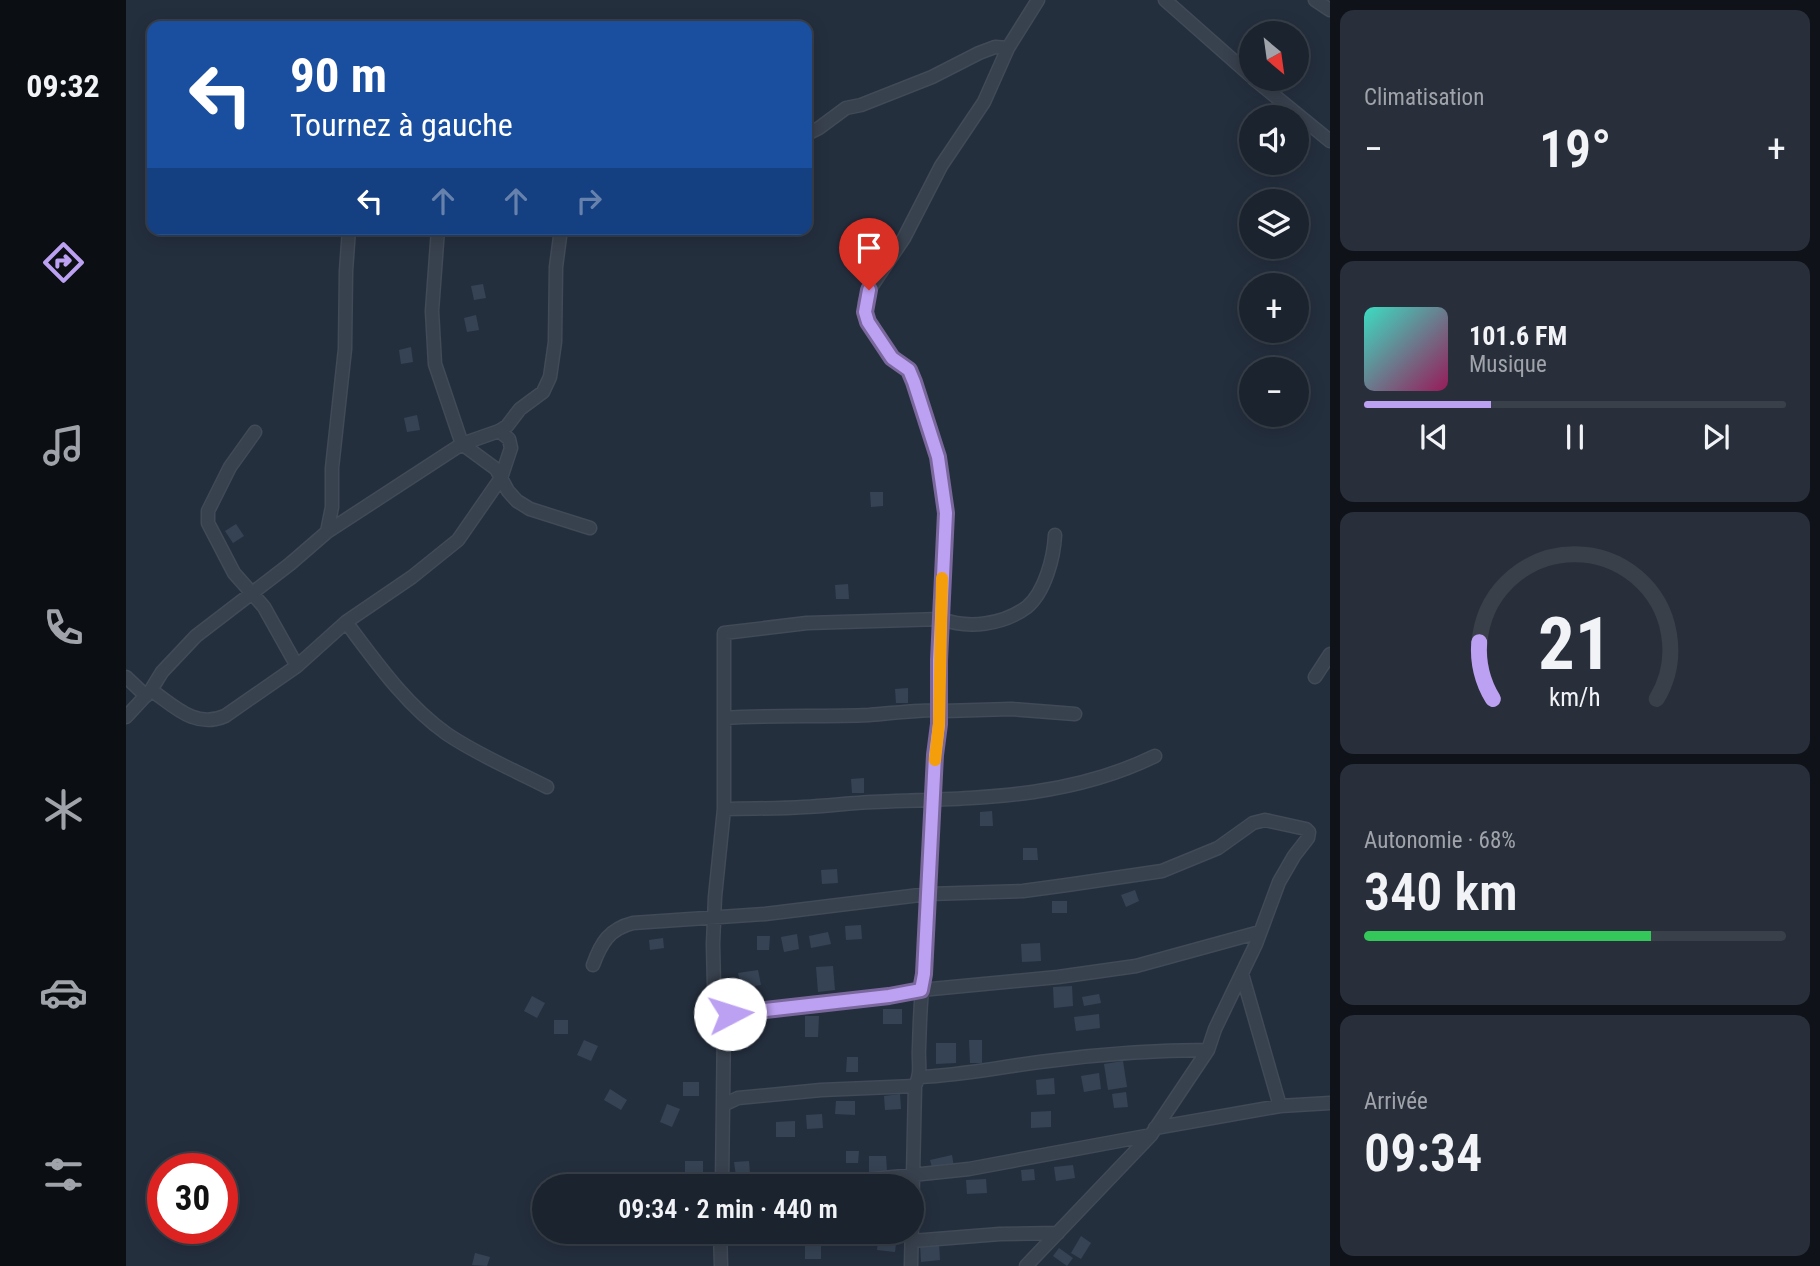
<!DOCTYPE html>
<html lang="fr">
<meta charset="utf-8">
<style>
body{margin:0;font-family:"Roboto Condensed",sans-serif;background:#282f3a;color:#f1f3f6;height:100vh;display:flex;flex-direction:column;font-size:26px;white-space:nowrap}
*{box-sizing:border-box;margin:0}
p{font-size:23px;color:#a0a4aa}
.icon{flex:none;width:38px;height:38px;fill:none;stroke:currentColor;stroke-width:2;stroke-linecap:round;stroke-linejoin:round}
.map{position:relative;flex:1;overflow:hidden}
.side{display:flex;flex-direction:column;gap:10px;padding:10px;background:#0f1319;width:490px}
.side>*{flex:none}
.top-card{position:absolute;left:21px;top:21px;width:665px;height:214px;border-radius:14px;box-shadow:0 4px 18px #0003,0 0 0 2px #39404a;background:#1a4fa0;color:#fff;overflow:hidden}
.needle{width:46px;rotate:151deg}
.controls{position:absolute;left:1113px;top:21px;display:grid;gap:14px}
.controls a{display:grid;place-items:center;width:70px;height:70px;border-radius:50%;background:#1b232e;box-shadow:0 4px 18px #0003,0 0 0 2px #39404a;font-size:35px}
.speed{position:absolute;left:21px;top:1153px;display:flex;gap:14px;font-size:35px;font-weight:700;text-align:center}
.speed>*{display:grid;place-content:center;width:91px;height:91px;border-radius:50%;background:#1b232e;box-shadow:0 4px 18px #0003,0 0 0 2px #39404a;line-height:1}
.speed .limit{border:10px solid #d22;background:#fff;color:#111}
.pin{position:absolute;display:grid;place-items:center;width:60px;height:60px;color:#fff;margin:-72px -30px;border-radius:50% 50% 50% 0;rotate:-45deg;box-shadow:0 0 7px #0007}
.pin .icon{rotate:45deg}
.me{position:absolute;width:77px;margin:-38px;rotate:85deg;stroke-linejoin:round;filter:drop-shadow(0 0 5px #0008)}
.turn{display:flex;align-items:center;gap:24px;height:147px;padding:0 28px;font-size:32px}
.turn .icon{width:91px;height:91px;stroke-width:2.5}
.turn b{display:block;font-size:49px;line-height:60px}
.lanes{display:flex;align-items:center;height:66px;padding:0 28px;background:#0003;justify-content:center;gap:35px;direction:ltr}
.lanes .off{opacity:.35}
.big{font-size:52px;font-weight:600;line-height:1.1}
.side .card{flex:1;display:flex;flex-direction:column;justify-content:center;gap:10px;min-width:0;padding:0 24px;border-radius:14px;background:#282f3a}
.side .dial{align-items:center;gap:0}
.dial svg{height:182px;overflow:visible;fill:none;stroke:#39404a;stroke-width:7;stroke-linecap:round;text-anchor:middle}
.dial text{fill:#f1f3f6;stroke:none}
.song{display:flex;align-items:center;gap:21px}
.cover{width:84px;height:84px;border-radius:10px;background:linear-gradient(135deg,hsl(170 70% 55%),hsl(330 70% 35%))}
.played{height:7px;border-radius:4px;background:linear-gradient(90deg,#bca0f2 30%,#39404a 30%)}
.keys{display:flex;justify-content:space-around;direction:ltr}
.heat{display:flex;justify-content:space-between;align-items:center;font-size:38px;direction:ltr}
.charge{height:10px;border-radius:5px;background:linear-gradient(90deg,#34c759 68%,#39404a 0)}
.trip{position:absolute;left:406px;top:1174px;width:392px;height:70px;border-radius:35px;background:#1b232e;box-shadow:0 4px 18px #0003,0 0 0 2px #39404a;font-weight:600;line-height:70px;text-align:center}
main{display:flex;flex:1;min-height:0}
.tabs{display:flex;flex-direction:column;width:126px;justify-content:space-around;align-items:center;background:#0b0e12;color:#a0a4aa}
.tabs .icon{width:49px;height:49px}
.tabs .selected{color:#bca0f2}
.tabs b{font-size:32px;color:#f1f3f6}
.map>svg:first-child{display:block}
</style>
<main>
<nav class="tabs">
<b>09:32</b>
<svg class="icon selected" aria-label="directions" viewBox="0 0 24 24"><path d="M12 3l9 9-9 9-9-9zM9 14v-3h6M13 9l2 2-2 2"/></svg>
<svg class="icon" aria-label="music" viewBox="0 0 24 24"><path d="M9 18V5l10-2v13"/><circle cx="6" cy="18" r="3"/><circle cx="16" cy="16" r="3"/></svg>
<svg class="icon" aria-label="phone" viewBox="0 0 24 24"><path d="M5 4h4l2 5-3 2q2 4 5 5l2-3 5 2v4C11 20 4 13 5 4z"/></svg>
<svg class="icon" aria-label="climate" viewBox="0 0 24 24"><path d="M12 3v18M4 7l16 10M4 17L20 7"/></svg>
<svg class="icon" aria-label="car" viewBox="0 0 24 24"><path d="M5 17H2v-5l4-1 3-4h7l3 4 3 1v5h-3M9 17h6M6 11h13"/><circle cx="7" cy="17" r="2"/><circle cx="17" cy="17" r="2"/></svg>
<svg class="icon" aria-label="filters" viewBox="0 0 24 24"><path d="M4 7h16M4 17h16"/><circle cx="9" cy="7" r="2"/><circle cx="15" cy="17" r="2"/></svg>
</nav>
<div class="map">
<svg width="1204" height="1266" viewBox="0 0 1204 1266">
<rect width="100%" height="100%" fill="#242f3e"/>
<path fill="#364354" d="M357 284 360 298 348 300 345 286Z
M350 315 353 330 341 332 338 318Z
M285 347 287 362 275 364 273 350Z
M291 415 294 430 281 432 278 418Z
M744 492H757V506L745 507Z
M110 524 118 536 107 543 99 531Z
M722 584 723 599H710L709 585Z
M782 688V703H770L769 689Z
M738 778V793H726L725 779Z
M866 811 867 826H854V812Z
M897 848H911L912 860H897Z
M711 869 712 883 696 884 695 870Z
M1009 890 1013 901 1000 907 995 895Z
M926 901H941V913H926Z
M735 925 736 939 720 940 719 926Z
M702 932 705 944 685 948 683 936Z
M671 934 673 949 658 952 655 937Z
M631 936H644L643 950H631Z
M537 938 538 948 524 950 523 940Z
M914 943 915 961 896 962 895 944Z
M707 966 709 990 692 992 690 967Z
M632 970 635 985 615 988 612 973Z
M946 986 947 1006 928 1008 927 987Z
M973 994 975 1003 958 1006 956 997Z
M406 996 419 1003 411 1018 398 1011Z
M757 1009H776V1024H757Z
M973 1014 974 1028 950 1031 948 1017Z
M679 1016H693L692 1037H679Z
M428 1020H442V1034H428Z
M458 1040 472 1046 465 1061 451 1055Z
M843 1040H856V1063H844Z
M810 1043H830V1063L810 1064Z
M721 1057H732V1072H720Z
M997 1061 1001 1087 982 1090 978 1064Z
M973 1073 975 1089 958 1092 955 1076Z
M928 1078 929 1094 911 1095 910 1080Z
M557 1082H573V1096H557Z
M484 1089 501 1100 495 1110 478 1100Z
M1000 1092 1002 1107 988 1108 986 1094Z
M774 1094 775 1109 759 1110 758 1096Z
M710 1101H729V1115L709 1114Z
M541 1104 554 1109 546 1127 534 1122Z
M925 1111V1127L905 1128V1112Z
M696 1114 697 1128 681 1129 680 1115Z
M669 1121V1137H650V1122Z
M720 1151H733L732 1163H720Z
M826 1155 828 1167 807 1171 804 1160Z
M743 1156H760L761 1172 743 1173Z
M559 1161H577V1178L559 1177Z
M623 1161 624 1174 610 1176 608 1162Z
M947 1165 949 1178 930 1181 928 1167Z
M908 1169 909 1180 896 1181 895 1170Z
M860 1179 861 1193 841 1194 840 1180Z
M753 1233 771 1236 769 1252 751 1250Z
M955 1236 965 1243 955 1259 945 1253Z
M679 1240H695V1259H679Z
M813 1243 814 1260 795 1262 794 1244Z
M933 1248 947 1258 941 1266 927 1256Z
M349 1253 364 1257 361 1266 346 1265Z"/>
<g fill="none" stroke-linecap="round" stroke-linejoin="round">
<defs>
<path id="street" d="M1039 0 1125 76
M1189 0 1204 10
M1128 79 1204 141
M681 134 693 128 720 108 735 105 806 77 853 53 869 47 882 48
M312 229 306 311 309 364 336 444 370 469 382 491 391 501 404 509 464 528
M129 432 104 467 82 511V523L108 573 138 607 171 666
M201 532 206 507V468L219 349 220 271 223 229
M220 622C250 662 280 705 321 734 352 755 388 770 421 787
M0 677 20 696
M1189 677 1204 654
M25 690C48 706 69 729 99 716L171 666 220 622 286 577 332 540 375 478 385 448 383 439 373 431
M0 717 25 690 36 672 70 636 164 564 201 532 336 444 373 431 381 426 394 409 417 392 424 377 429 342 430 267 435 229
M598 718C647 715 695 717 743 715 757 714 810 708 818 711L885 709 949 714
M598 809C625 808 651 809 678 807 701 806 724 803 747 802 846 798 939 800 1029 756
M467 965C475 943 483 929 507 923L639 914 802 894 897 891 941 885 1036 871 1092 848 1127 823 1139 820 1180 829 1183 832 1182 838 1168 856 1153 882 1130 944 1089 1029 1082 1050 1025 1135 900 1266
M1116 974 1154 1106
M598 1020 604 1014 763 996 795 990 932 977 1010 966 1134 932
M794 1077C838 1075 879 1066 922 1061 975 1054 1029 1050 1082 1050
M597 1105 612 1098 695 1090 789 1086
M1029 1128 1154 1106 1204 1103
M596 1186 598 1020 588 986 587 944 589 897 598 809V633L681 623 816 619C842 629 877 625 901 607 919 592 928 557 929 535
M682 1186 843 1169 1025 1135
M594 1232 595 1266
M786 1241 874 1234 932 1233
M785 1266 789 1086C796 1073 792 1062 793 1048 794 1023 794 998 798 974L809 755 813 724V660L820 513 812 457 783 370 766 358 742 322 739 312V302L743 290 778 238 815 166 858 102 882 48 912 0"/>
</defs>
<use href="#street" stroke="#414a57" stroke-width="15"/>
<use href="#street" stroke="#38414e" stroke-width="12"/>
</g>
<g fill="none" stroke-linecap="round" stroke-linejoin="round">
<defs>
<path id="route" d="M604 1014 763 996 795 990 798 974 809 755 813 724V660L820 513 812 457 788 382 783 370 766 358 742 322 739 312 743 290"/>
</defs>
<use href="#route" stroke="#7a689d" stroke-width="18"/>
<use href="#route" stroke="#bca0f2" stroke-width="12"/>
<path stroke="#f59e0b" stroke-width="12" d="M809 760 813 724 816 578"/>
</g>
</svg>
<div class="controls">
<a><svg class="needle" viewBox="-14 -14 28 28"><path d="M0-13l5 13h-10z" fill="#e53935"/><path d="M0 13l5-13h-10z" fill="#a0a4aa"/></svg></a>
<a><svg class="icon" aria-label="sound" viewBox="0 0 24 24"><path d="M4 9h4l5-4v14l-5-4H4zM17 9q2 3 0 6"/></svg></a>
<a><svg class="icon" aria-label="layers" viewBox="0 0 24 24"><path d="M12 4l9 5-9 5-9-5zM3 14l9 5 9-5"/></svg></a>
<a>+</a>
<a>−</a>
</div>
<div class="speed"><div class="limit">30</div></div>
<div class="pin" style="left:743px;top:290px;background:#d93025"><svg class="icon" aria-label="arrive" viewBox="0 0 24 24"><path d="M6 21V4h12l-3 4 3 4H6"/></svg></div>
<svg class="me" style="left:604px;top:1014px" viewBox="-20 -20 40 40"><circle r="19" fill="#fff"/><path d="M0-13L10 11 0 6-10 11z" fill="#bca0f2"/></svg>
<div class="trip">09:34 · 2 min · 440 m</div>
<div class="top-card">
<div class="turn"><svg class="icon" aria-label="left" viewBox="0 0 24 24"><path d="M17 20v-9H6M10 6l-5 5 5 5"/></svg><div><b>90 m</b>Tournez à gauche</div></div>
<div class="lanes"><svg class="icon" aria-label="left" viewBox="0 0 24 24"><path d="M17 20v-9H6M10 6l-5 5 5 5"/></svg><svg class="icon off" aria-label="ahead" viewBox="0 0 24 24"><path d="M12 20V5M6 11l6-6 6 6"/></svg><svg class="icon off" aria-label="ahead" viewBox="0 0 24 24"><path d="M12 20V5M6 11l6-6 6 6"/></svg><svg class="icon off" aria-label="right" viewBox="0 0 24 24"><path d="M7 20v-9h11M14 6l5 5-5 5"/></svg></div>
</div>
</div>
<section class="side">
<div class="card"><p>Climatisation</p>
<div class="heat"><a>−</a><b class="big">19°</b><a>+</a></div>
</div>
<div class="card">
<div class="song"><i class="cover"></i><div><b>101.6 FM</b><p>Musique</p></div></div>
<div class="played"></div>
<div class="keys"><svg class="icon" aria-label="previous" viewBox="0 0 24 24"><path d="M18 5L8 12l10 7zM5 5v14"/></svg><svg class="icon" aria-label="pause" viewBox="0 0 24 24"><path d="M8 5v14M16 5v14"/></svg><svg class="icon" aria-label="next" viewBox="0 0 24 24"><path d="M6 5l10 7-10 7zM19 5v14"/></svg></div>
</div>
<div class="card dial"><svg viewBox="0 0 100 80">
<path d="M14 69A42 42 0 1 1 86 69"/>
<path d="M14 69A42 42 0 0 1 8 44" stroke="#bca0f2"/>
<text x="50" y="56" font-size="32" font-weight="700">21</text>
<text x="50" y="72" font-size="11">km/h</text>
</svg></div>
<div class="card"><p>Autonomie · 68%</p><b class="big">340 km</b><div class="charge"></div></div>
<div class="card"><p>Arrivée</p><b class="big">09:34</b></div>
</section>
</main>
